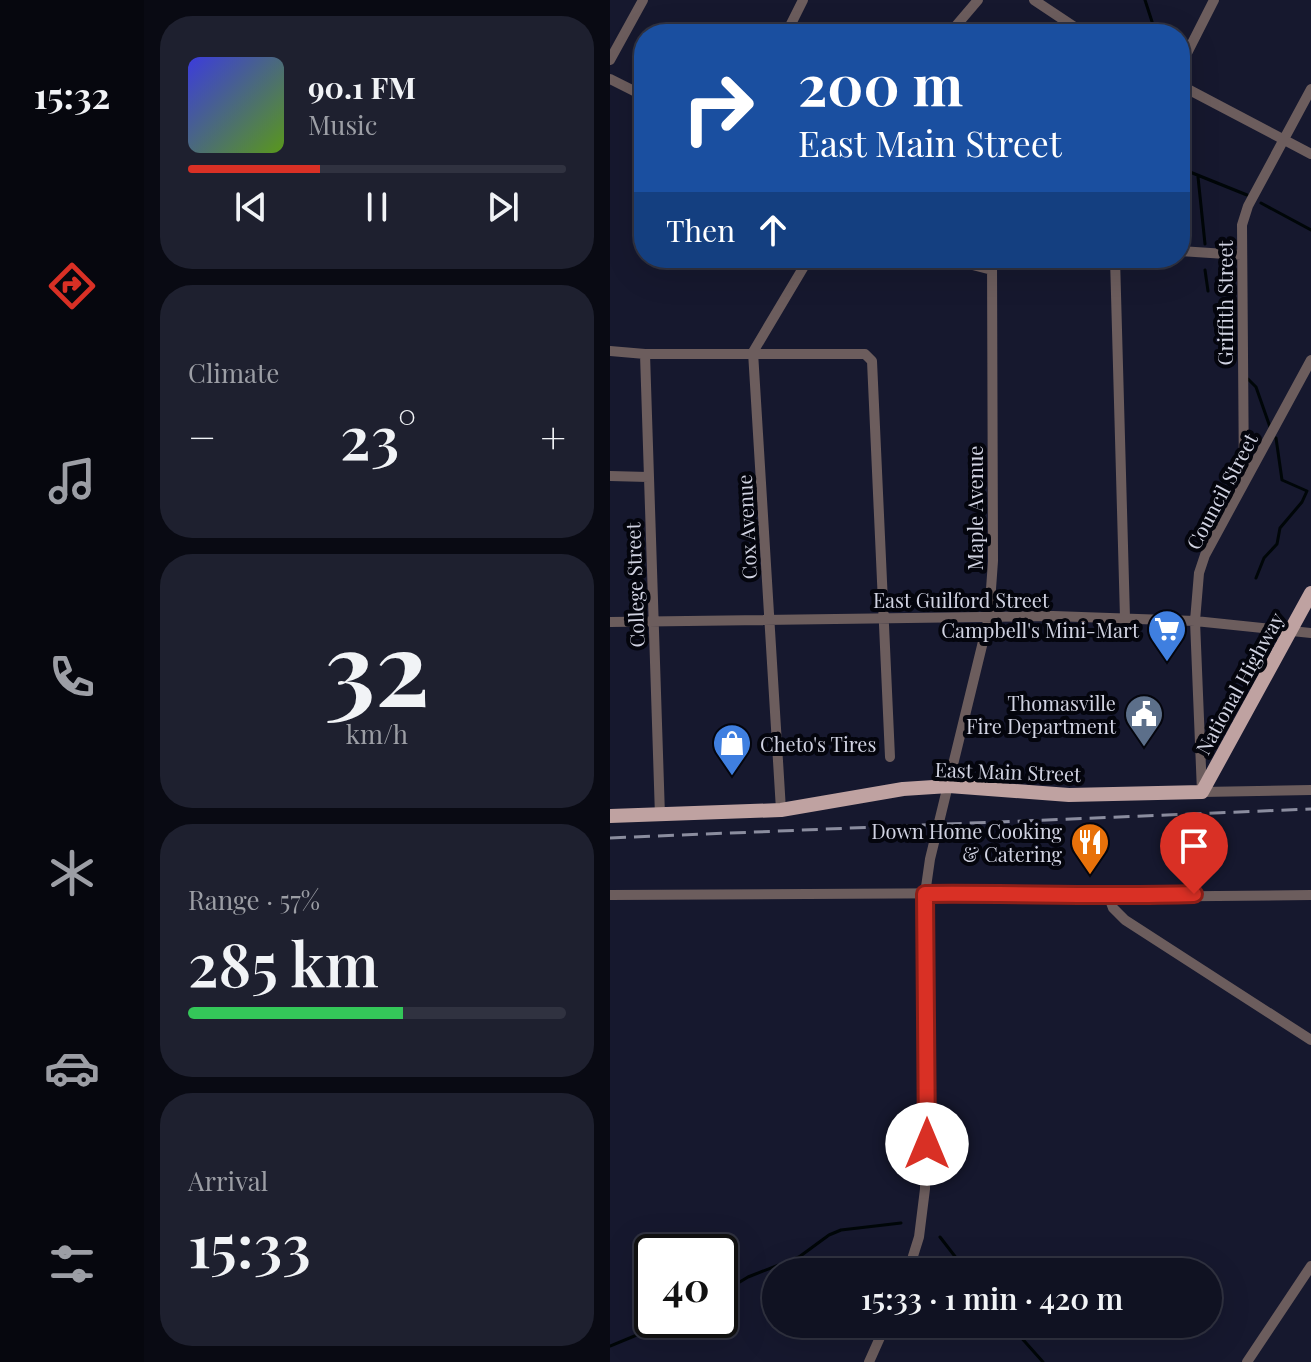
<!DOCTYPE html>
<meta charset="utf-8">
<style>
body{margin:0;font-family:"Playfair Display",serif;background:#1e202f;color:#f1f3f6;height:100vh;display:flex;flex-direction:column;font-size:30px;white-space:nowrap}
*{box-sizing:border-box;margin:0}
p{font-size:26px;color:#9c9ea5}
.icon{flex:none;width:44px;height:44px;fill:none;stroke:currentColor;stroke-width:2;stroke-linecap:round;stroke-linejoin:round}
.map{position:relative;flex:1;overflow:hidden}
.side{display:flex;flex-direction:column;gap:16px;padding:16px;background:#090a13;width:466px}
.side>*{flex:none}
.banner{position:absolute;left:24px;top:24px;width:556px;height:244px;border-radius:32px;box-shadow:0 8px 32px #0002,0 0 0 2px #303240;background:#1a4fa0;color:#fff;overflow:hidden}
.speed{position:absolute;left:24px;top:1234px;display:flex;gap:16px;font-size:40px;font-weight:700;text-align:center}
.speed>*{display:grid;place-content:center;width:104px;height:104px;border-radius:50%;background:#101222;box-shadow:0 8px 32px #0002,0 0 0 2px #303240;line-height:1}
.speed .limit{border:4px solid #111;border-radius:12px;background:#fff;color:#111}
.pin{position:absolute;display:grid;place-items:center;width:68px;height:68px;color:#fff;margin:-82px -34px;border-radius:50% 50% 50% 0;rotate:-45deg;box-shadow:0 0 8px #0007}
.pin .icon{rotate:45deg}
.me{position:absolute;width:88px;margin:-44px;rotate:0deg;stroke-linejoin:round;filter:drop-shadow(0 0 6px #0008)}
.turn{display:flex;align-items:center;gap:28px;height:168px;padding:0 32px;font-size:36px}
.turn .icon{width:104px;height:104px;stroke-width:2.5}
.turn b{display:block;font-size:56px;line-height:68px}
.then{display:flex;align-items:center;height:76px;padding:0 32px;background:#0003;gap:16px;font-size:30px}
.big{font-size:60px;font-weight:600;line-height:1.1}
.side .card{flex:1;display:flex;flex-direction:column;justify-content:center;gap:12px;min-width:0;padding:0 28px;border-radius:32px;background:#1e202f}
.side .dial{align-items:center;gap:0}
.dial b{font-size:104px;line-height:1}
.song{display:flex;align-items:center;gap:24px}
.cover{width:96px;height:96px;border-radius:12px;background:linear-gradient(135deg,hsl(240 70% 55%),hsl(90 70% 35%))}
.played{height:8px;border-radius:4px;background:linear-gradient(90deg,#d93025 35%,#303240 35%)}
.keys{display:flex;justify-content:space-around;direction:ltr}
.heat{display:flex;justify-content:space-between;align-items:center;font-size:44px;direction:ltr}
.charge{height:12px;border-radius:6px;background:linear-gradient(90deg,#34c759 57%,#303240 0)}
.trip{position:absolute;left:152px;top:1258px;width:460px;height:80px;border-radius:40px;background:#101222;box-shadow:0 8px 32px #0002,0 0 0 2px #303240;font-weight:600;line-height:80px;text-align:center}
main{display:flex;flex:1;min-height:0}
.dock{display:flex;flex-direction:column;width:144px;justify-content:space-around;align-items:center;background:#06070e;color:#9c9ea5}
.dock .icon{width:56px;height:56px}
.dock .on{color:#d93025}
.dock b{font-size:36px;color:#f1f3f6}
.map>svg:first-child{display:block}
</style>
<main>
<nav class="dock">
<b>15:32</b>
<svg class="icon on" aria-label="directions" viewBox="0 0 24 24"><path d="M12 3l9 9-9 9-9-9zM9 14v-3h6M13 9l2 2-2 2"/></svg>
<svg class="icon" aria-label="music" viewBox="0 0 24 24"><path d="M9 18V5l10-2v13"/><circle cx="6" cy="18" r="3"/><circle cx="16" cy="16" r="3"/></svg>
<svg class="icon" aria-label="phone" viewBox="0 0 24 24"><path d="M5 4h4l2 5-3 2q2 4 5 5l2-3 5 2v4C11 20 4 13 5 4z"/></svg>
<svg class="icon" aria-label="climate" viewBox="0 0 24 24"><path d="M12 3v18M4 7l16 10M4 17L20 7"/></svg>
<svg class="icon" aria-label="car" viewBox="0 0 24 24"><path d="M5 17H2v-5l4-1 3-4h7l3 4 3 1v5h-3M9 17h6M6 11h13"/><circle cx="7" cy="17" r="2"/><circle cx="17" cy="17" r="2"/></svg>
<svg class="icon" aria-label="filters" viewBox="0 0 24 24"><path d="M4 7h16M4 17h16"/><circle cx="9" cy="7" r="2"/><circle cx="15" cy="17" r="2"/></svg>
</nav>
<section class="side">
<div class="card">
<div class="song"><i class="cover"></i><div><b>90.1 FM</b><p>Music</p></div></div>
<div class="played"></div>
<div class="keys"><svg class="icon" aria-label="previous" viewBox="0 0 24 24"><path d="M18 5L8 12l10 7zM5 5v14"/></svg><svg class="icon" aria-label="pause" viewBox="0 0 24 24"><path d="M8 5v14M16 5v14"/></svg><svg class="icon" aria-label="next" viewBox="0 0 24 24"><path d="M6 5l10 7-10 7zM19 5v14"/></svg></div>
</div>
<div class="card"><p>Climate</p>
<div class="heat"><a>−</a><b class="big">23°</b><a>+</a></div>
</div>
<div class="card dial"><b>32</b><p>km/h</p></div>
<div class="card"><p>Range · 57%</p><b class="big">285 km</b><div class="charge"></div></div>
<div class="card"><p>Arrival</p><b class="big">15:33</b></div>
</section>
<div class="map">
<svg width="701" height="1362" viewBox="0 0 701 1362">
<rect width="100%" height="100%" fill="#16182e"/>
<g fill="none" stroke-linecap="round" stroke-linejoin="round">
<path stroke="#000608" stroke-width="3" d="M535 0 546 34
M570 168 637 195
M588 177 595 244
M651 203 701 230
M595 270 598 291
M638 379 646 387 660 427
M646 578 654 558 667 544 670 528 692 502 697 491 672 480 666 438
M330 1237 357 1272
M110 1294 138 1277 189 1257 219 1235 231 1230 291 1223
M399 1324 433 1362
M0 1346 63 1320"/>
<path stroke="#6c5d5d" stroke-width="10" d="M424 0 475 34
M180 34 177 32 193 0
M339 34 368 0
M0 60 33 0
M570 67 604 0
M0 79 34 96
M570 85 701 154
M570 251 631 255
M335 258 382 270
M505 258 515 618
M0 351 35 354H255L262 361 280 757
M35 354 50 816
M701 360 595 555 589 573 585 621 592 792 701 790
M0 476 38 477
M634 482 632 225 638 206 701 89
M0 622 443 616 585 621 701 633
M171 810 143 352 199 258
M0 895 378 893 499 897 701 895
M499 897 503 908 515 920 701 1040
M298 1272 309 1237 315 1189V894L320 859 379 617 383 561 382 258
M259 1362 276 1324
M637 1362 701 1266"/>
<path stroke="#bfa2a1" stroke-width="14" d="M0 816 171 810 293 789 339 786 459 795 592 792 701 593"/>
<path stroke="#8b8d9f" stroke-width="3" stroke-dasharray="16 8" stroke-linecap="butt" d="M0 838 701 809"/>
</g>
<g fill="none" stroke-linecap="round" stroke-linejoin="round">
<defs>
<path id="route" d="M317 1144 315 894C404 893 494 897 584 894"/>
</defs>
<use href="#route" stroke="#8d1f18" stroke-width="20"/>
<use href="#route" stroke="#d93025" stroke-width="14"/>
</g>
<defs>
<symbol id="supermarket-pin" viewBox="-11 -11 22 30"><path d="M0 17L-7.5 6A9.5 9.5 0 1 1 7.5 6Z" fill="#3f7fe0" stroke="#04050d"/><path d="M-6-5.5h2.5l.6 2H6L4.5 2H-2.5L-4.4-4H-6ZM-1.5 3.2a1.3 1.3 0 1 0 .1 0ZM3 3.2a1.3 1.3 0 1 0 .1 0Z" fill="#fff"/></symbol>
<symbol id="civic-pin" viewBox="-11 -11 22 30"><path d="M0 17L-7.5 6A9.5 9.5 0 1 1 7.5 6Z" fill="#5c6f8a" stroke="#04050d"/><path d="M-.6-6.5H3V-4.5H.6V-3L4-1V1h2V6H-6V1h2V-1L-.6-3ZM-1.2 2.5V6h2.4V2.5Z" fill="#fff"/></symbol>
<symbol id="shop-pin" viewBox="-11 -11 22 30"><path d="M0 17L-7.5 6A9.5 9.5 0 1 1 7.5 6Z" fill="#3f7fe0" stroke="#04050d"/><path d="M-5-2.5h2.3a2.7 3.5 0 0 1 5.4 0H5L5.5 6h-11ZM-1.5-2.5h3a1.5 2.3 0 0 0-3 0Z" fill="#fff"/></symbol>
<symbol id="restaurant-pin" viewBox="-11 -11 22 30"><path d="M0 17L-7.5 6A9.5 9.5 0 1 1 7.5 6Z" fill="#e8710a" stroke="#04050d"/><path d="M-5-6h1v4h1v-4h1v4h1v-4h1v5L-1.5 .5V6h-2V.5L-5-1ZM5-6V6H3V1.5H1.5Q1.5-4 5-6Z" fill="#fff"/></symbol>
</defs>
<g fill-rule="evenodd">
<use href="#supermarket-pin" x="535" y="607" width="44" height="60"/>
<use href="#civic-pin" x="512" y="692" width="44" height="60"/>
<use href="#shop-pin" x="100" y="721" width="44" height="60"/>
<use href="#restaurant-pin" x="458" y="820" width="44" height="60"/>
</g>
<g text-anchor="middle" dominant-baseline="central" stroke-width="8" stroke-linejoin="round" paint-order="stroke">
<g font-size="20" fill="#d1d3e2" stroke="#04050d">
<text transform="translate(614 303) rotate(-90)">Griffith Street</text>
<text transform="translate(611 491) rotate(-62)">Council Street</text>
<text transform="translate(364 508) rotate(-90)">Maple Avenue</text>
<text transform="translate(136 527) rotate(-93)">Cox Avenue</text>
<text transform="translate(24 585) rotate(-92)">College Street</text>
<text x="351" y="599">East Guilford Street</text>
<text transform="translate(629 683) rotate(-61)">National Highway</text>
<text transform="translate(398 771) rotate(2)">East Main Street</text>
</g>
<g font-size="20" fill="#d1d3e2" stroke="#04050d" text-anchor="end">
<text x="529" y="629">Campbell's Mini-Mart</text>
<text x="506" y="702">Thomasville<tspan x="506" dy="23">Fire Department</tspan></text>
<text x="150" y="743" text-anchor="start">Cheto's Tires</text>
<text x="452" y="830">Down Home Cooking<tspan x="452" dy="23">&amp; Catering</tspan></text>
</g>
</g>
</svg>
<div class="speed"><div class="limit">40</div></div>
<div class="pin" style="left:584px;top:894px;background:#d93025"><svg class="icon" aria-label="arrive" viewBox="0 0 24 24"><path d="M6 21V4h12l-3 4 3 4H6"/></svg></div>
<svg class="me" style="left:317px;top:1144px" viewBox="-20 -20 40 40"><circle r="19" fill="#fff"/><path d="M0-13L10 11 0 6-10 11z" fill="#d93025"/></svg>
<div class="trip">15:33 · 1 min · 420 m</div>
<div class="banner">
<div class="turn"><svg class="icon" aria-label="right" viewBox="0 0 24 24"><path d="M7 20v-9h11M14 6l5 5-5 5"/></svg><div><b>200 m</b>East Main Street</div></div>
<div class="then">Then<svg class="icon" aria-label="ahead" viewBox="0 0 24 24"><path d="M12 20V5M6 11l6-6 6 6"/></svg></div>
</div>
</div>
</main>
